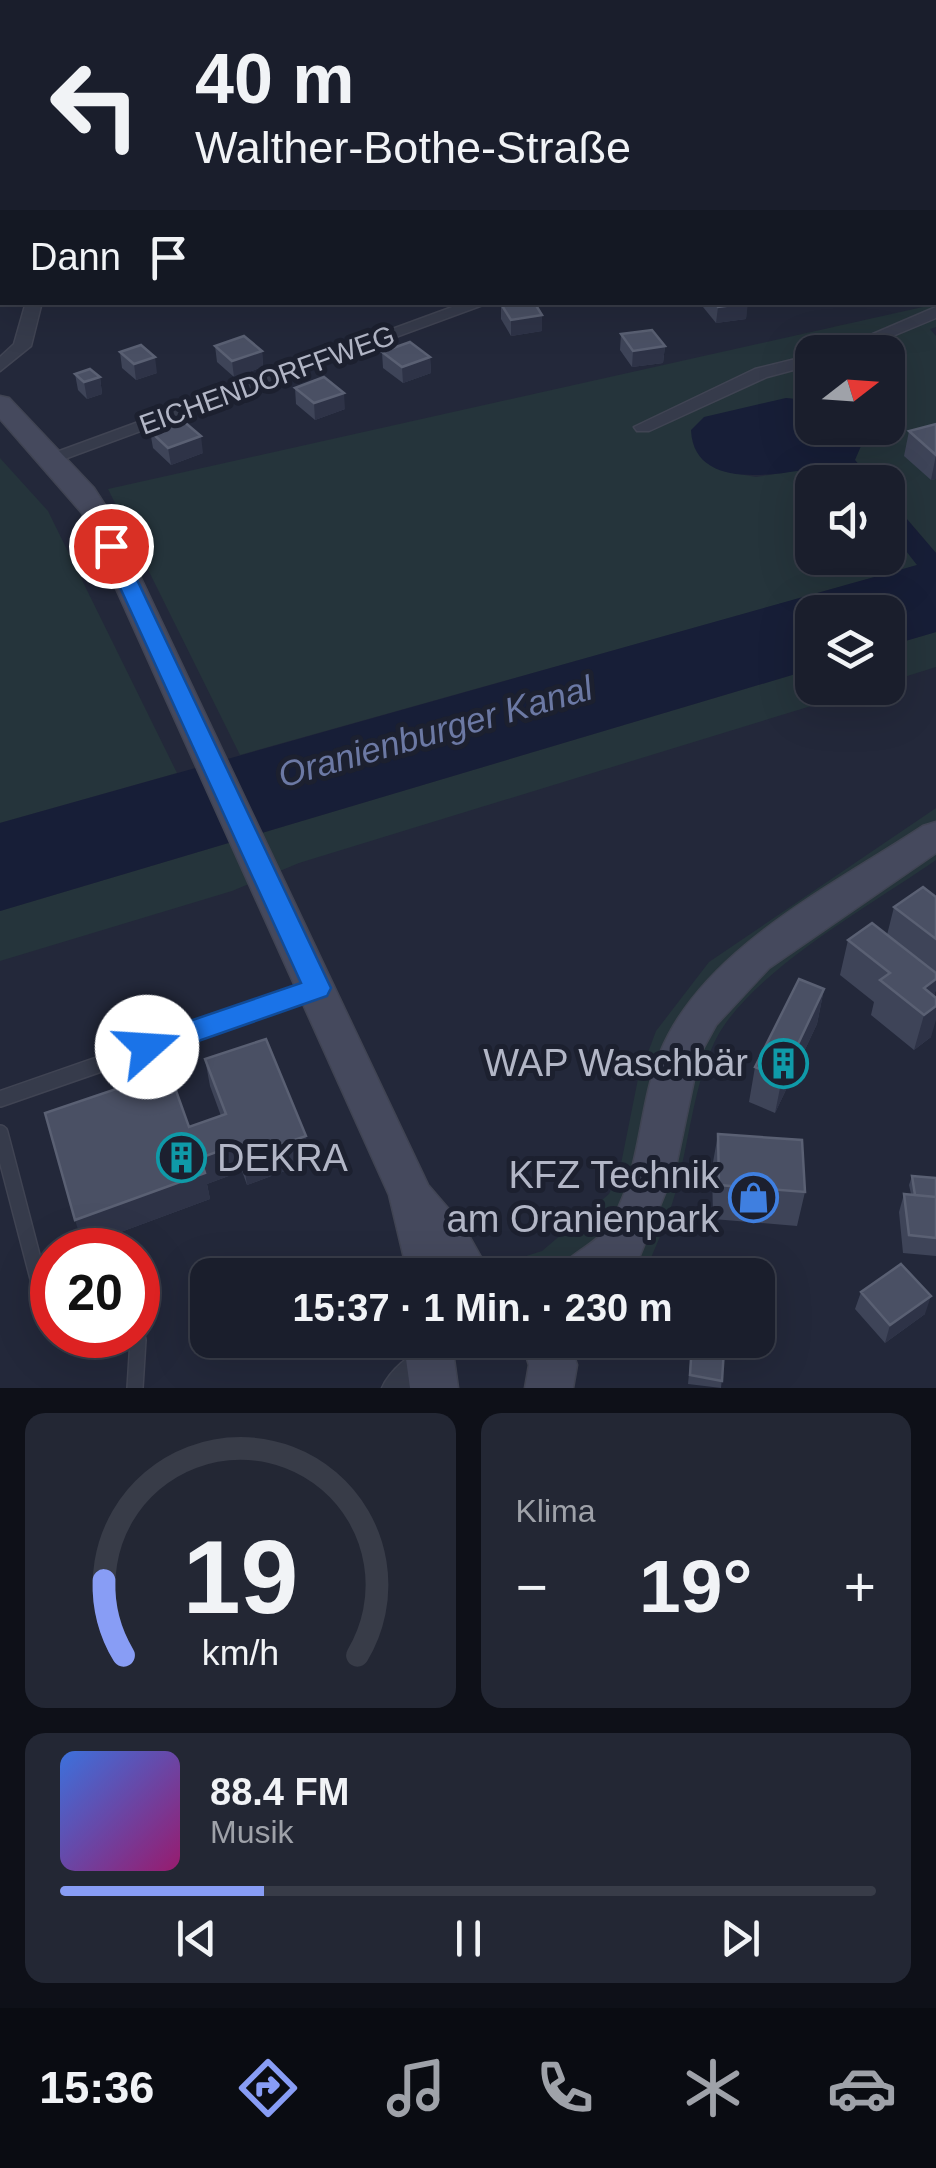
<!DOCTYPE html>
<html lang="de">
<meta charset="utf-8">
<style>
body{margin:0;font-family:Helvetica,sans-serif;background:#232734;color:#f1f3f6;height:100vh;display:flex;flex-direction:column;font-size:38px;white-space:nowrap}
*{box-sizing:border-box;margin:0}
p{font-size:32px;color:#9fa2a9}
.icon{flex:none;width:55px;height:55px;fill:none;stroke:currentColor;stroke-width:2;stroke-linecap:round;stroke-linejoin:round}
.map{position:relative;height:1388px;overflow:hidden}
.sheet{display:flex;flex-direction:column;gap:25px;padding:25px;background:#0e1018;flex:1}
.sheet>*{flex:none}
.guide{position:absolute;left:0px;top:0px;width:938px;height:305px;box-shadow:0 10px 40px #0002,0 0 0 2px #383c48;background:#1a1e2c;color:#f1f3f6;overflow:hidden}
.needle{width:65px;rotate:73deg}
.controls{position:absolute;left:795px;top:335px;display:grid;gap:20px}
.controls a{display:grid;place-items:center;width:110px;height:110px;border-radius:20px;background:#1a1e2c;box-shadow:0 10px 40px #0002,0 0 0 2px #383c48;font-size:50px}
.speed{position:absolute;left:30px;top:1228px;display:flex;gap:20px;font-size:50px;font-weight:700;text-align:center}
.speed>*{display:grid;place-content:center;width:130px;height:130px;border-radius:50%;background:#1a1e2c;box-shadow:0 10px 40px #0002,0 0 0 2px #383c48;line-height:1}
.speed .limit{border:15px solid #d22;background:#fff;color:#111}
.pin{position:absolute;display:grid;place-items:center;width:85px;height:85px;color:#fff;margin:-42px;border:5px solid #fff;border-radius:50%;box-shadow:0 2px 10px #0007}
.me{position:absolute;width:110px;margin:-55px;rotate:71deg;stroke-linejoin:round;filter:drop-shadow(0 0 8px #0008)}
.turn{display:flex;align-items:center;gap:35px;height:210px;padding:0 30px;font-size:45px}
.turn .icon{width:130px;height:130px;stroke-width:2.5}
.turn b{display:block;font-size:70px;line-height:85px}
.then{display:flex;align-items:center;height:95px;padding:0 30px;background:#0003;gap:20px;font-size:38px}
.big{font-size:75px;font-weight:800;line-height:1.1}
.sheet .card{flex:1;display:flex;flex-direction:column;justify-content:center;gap:15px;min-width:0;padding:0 35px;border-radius:20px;background:#232734}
.sheet .dial{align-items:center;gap:0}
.dial svg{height:260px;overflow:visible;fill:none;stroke:#383c48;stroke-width:7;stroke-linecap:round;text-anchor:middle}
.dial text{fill:#f1f3f6;stroke:none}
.song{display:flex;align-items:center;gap:30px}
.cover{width:120px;height:120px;border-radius:15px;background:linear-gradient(135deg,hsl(220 70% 55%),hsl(320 70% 35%))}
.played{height:10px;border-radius:5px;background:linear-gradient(90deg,#889df5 25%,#383c48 25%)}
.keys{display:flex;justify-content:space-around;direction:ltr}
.heat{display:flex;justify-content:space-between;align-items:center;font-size:55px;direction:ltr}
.sheet .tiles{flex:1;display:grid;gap:25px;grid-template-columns:1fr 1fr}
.card:last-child{grid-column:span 2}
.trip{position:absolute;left:190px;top:1258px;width:585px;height:100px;border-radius:20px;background:#1a1e2c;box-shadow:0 10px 40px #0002,0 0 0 2px #383c48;font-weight:800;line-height:100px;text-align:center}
.dock{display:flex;height:160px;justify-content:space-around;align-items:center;background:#0a0c12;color:#9fa2a9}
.dock .icon{width:70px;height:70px}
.dock .selected{color:#889df5}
.dock b{font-size:45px;color:#f1f3f6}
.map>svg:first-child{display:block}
</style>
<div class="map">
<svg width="936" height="1388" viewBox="0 0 936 1388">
<rect width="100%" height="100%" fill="#23283a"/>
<path fill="#25343b" d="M936 304V327L930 329 936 336V553L888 497V482H874L854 460 864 439 853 428H888V352H812V401L786 398 727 472 756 477 833 465 848 482H812V558H888V528L918 565 240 755 108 489Z
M0 458 48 511 177 773 0 823Z
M936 632V667L888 682V646Z
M812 669V688H870L299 863 232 891 0 961V911Z
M936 808V860C873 904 746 974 714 1043 694 1087 690 1135 678 1182 671 1214 656 1245 644 1275H534L520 1258 542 1251 609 1194 620 1169 638 1079 656 1031 709 962Z"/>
<path fill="#171e37" d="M786 398 812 401V428H853L864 439 855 460 874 482H848L833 465C792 471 694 497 691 430L704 417Z
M888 497 936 553V632L888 646V612H812V669L0 911V823L917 565 888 528Z"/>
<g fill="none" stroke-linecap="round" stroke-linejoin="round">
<defs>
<path id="lane" d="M0 1099 313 990
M0 1133 40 1286 52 1293
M128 1335 138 1340 135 1388"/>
<path id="street" d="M116 0H128V2H117Z
M181 0H331L180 2Z
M414 0H426V2H415Z
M685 0H698L700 2H687Z
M935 42H936V50H935Z
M935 161H936V169H935Z
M935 216 936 217V227L935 226Z
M26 302H42L31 346 0 371V357L14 344Z
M466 302H491L59 461H45L43 457Z
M936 307V318L854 352H831Z
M812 355V365L767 377 649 431H637L634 427 755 369Z
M428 1346 440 1351 444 1362 440 1373 423 1388H382C390 1370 410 1354 428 1346Z"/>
<path id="secondary" d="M0 396 9 398 94 488 110 513 428 1185 464 1227 491 1275H408L389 1195 82 513 0 419Z
M936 822V853L769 968 716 1025 699 1056 676 1166 632 1275H557C568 1252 592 1248 606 1229 642 1178 637 1108 660 1053 702 949 834 885 923 826Z
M413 1340H461L454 1359 458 1388H410L406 1359Z
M521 1340H569L577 1365 573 1388H525L529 1365Z"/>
</defs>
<use href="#lane" stroke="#404453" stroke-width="18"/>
<use href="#street" stroke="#404453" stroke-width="3"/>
<use href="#secondary" stroke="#404453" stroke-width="3"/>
<use href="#lane" stroke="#363b4b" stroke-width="15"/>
<use href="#street" fill="#363b4b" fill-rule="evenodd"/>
<use href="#secondary" fill="#45495d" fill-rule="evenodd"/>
</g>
<path fill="#3e4458" d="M489 0H515V2H489Z
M2 39V61H0V41Z
M0 123H2V148H0Z
M2 166V232H0V178H2L0 171Z
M704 302H747L746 319 716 323 703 307Z
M501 304 542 331 511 336 501 319Z
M621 334 665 346 663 363 632 367 620 350Z
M215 346 262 351 263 367 234 377 217 362Z
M120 352 157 373 136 380 122 368Z
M382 352 430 357 431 373 403 383 383 368Z
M75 374 100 377 102 394 87 399 78 390Z
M295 388 345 409 315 420 296 404Z
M936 424V479L931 480 904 456 909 431Z
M150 431 203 453 171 465 153 448Z
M936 897V989L934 996 931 1037 914 1050 871 1015 874 1002 840 975 848 940 887 935 894 907Z
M824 989 817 1024 775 1113 749 1102 755 1067Z
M205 1059 309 1162 247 1185 242 1171 207 1184 210 1199 83 1246 189 1127 221 1116 210 1086Z
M718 1134 805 1192 797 1226 713 1219 712 1168Z
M912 1176 936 1178V1256L903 1253 899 1212 904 1194H911L909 1185Z
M861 1292 925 1314 885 1343 855 1309Z
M672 1340H726L721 1388 688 1384 691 1352 672 1349Z"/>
<path fill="#2e3347" d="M652 0H673V2H652Z
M748 303 746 319 716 323 718 307Z
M542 315V331L511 336V320Z
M665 346 663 363 632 367 633 351Z
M262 351 263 367 234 377 232 361Z
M155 357 157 373 136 380 134 364Z
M430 357 431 373 403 383 402 367Z
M100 377 102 394 87 399 84 382Z
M344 393 345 409 315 420 314 403Z
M201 436 203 453 171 465 168 448Z
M936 455V479L931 480Z
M936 979V989L930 1011 924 988Z
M824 989 817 1024 775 1113 782 1078Z
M936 1006V1020L931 1037 914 1050 924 1015Z
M306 1136 309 1162 247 1185 243 1158Z
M238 1144 242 1171 207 1184 210 1199 83 1246 75 1220 200 1158Z
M931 1296 925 1314 885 1343 890 1325Z"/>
<path fill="#4a5064" stroke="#5a6073" stroke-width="2.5" d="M178 0V2H153L154 1Z
M229 0H253V2H228Z
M732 0H756L759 2H735Z
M819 0 823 2H798Z
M0 204H2V217H0Z
M509 302H534L542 315 511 320 501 304Z
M714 302H747L748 303 718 307Z
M652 330 665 346 633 351 621 334Z
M244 336 262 351 232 361 215 346Z
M410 342 430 357 402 367 382 352Z
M141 345 155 357 134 364 120 352Z
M90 369 100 377 84 382 75 374Z
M324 377 344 393 314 403 295 388Z
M182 420 201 436 168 448 150 431Z
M936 424V455L909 431Z
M923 887 936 897V939L894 907Z
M872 923 936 973V979L924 988 936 998V1006L924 1015 880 980 890 973 848 940Z
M799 979 824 989 782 1078 755 1067Z
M266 1039 306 1136 243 1158 238 1144 200 1158 205 1173 75 1220 45 1113 169 1071 189 1127 226 1114 205 1059Z
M718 1134 802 1140 805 1192 719 1185Z
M912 1176 936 1178V1197L915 1195Z
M904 1194 936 1197V1238L909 1235Z
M901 1264 931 1296 890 1325 861 1292Z
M680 1268 722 1275H680Z
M692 1343 724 1349 722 1381 690 1375Z"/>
<path fill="#1a73e8" stroke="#114b97" stroke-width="2.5" d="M111 540 121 546 331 988 327 996 147 1059 137 1055 133 1047 137 1039 301 983 101 546Z"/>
<defs>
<symbol id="building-ring" viewBox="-11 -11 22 22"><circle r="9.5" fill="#1c202f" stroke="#0f9aa8" stroke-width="1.5"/><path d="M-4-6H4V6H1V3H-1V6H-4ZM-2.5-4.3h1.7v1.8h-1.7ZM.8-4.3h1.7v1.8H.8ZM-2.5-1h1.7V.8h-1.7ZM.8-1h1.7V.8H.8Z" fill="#0f9aa8"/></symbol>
<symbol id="shop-ring" viewBox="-11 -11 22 22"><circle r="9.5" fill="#1c202f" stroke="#3f7fe0" stroke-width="1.5"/><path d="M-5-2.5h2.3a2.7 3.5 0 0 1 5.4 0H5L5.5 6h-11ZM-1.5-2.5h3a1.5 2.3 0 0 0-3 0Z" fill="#3f7fe0"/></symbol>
</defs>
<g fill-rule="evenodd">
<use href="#building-ring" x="756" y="1036" width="55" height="55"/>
<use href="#building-ring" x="154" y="1130" width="55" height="55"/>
<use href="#shop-ring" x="726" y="1170" width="55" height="55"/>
</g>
<g text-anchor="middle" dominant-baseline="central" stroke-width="10" stroke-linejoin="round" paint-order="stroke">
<g font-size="28" fill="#b2b6c6" stroke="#1c202f">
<text transform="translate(267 380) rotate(-20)">EICHENDORFFWEG</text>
</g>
<g font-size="35" font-style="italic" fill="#6c79a4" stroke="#1c202f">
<text transform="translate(435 731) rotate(-16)">Oranienburger Kanal</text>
</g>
<g font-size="38" fill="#b2b6c6" stroke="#1c202f" text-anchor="end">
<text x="748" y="1063">WAP Waschbär</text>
<text x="217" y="1158" text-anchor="start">DEKRA</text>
<text x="719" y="1175">KFZ Technik<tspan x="719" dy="44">am Oranienpark</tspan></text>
</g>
</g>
</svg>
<div class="controls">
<a><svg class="needle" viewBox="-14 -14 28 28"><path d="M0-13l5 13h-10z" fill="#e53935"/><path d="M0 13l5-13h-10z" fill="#9fa2a9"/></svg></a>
<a><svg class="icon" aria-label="sound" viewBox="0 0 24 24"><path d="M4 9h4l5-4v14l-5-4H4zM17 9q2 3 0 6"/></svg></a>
<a><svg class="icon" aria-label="layers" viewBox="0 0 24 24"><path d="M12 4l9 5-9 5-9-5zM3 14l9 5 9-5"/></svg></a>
</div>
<div class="speed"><div class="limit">20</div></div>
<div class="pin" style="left:111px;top:546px;background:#d93025"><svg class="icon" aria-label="arrive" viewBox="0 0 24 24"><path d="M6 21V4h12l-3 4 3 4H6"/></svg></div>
<svg class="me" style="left:147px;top:1047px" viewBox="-20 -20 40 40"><circle r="19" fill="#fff"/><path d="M0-13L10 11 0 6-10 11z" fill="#1a73e8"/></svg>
<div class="trip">15:37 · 1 Min. · 230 m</div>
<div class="guide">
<div class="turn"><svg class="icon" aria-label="left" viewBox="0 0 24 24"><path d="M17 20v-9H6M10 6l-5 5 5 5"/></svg><div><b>40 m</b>Walther-Bothe-Straße</div></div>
<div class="then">Dann<svg class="icon" aria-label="arrive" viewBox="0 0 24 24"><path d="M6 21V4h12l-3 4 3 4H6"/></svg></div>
</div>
</div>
<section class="sheet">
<div class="tiles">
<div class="card dial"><svg viewBox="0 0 100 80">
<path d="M14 69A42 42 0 1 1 86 69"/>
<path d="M14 69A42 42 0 0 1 8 46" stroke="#889df5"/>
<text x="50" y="56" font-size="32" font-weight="700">19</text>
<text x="50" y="72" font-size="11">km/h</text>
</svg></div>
<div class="card"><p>Klima</p>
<div class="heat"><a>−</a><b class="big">19°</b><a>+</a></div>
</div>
<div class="card">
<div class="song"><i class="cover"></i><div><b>88.4 FM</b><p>Musik</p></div></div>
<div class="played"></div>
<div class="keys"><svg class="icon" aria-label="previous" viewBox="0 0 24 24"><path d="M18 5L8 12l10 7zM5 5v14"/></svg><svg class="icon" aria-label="pause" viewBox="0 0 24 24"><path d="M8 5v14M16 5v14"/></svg><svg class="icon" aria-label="next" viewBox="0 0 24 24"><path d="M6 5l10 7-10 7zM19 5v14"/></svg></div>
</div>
</div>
</section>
<nav class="dock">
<b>15:36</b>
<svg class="icon selected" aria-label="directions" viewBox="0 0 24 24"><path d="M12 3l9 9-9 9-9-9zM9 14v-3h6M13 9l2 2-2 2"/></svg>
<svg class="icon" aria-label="music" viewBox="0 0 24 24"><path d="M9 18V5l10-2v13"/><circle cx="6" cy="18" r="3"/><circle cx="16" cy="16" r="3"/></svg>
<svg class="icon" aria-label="phone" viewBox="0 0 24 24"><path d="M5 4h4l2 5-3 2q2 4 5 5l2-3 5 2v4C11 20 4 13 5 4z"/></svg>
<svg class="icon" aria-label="climate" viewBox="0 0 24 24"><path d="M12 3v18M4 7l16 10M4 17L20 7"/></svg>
<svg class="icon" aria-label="car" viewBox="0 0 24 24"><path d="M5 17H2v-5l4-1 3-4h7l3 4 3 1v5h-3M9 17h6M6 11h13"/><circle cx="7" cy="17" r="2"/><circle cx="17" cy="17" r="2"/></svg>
</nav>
